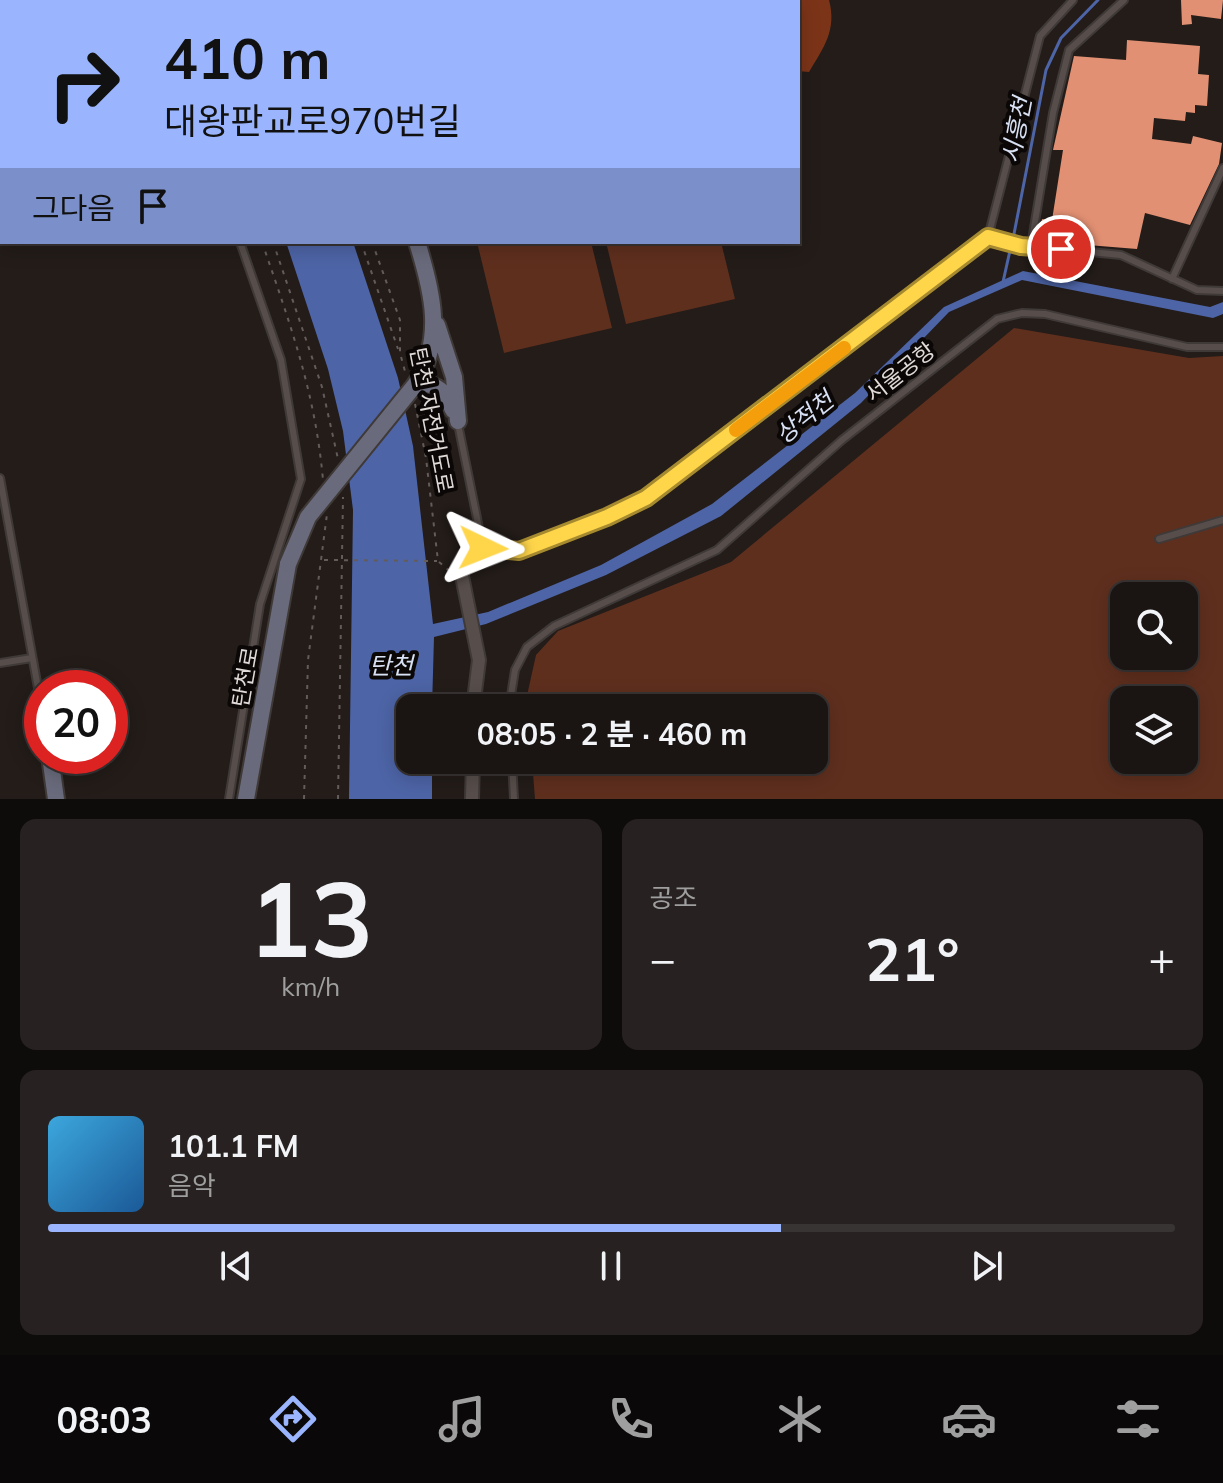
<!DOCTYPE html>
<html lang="ko">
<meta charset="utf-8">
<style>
body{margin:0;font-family:Mulish,"Noto Sans KR",sans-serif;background:#272221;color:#f1f3f6;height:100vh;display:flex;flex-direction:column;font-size:30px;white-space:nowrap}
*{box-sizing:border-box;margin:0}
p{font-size:26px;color:#9f9fa0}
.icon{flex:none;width:44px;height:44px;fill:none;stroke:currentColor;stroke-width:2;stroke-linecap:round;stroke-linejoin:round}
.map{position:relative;height:799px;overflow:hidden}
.drawer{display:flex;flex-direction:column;gap:20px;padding:20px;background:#0e0c0a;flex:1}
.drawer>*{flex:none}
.banner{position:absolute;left:0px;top:0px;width:800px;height:244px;box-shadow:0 4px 20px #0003,0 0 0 2px #383433;background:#9ab5fd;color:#111;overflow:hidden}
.tools{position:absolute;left:1110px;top:582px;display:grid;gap:16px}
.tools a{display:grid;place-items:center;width:88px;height:88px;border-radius:16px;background:#1a1513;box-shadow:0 4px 20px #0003,0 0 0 2px #383433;font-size:40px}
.speed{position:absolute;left:24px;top:670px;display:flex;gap:16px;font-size:40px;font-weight:700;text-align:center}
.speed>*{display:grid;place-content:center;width:104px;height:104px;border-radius:50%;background:#1a1513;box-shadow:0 4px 20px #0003,0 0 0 2px #383433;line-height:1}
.speed .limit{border:12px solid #d22;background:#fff;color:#111}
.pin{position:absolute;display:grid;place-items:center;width:68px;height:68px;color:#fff;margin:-34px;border:4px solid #fff;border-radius:50%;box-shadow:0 2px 8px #0007}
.me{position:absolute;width:88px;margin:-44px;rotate:92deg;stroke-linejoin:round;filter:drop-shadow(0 0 6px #0008)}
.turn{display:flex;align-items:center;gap:28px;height:168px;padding:0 32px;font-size:36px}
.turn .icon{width:104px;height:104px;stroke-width:2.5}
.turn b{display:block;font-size:56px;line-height:68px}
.then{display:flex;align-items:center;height:76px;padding:0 32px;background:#0003;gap:16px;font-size:30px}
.big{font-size:60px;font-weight:700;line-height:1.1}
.drawer .tile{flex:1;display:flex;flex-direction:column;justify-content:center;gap:12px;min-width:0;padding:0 28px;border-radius:16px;background:#272221}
.drawer .dial{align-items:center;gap:0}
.dial b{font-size:104px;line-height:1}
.song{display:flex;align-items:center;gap:24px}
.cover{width:96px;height:96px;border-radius:12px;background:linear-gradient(135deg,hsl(200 70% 55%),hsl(210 70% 35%))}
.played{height:8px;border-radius:4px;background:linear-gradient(90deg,#9ab5fd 65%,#383433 65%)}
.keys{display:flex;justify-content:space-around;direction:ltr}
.heat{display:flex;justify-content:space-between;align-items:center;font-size:44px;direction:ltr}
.drawer .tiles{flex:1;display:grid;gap:20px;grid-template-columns:1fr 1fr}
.tile:last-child{grid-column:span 2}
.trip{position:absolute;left:396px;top:694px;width:432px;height:80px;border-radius:16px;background:#1a1513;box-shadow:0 4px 20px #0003,0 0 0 2px #383433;font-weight:700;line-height:80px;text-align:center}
.tab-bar{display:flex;height:128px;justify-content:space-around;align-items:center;background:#0a0808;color:#9f9fa0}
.tab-bar .icon{width:56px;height:56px}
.tab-bar .on{color:#9ab5fd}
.tab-bar b{font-size:36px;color:#f1f3f6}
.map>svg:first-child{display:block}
</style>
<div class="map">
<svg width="1223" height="799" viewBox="0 0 1223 799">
<rect width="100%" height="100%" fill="#231c19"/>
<path fill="#5f2f1e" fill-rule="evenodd" d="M477 242H591L612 328 504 353Z
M606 242H721L735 299 626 324Z
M1014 328 1189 358 1223 356V799H535L532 760H814V708H529L528 691 536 655 558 631 731 562ZM1124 596H1184V656H1124ZM1124 700H1184V760H1124Z"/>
<path fill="#7c3418" d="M786 0H829C837 30 824 47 809 72L798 71V2Z"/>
<path fill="#4d64a6" d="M286 242H353L398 378 413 446 433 624 488 612 601 565 712 504 855 393 944 307 1023 271 1210 307 1223 302V314L1213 318 1022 280 949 312 861 403 721 516 606 575 486 624 434 637 432 708H410V760H432V799H349L353 510 343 431 328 369Z"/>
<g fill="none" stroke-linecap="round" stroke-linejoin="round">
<path stroke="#4d64a6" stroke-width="3" d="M1013 239 1046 70 1061 38 1098 0
M1003 282 1011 246"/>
</g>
<path fill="#e29073" d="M1181 0H1223L1221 19 1191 15 1192 24 1182 25Z
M1127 40 1200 46 1198 74 1209 75 1207 106 1195 105V113L1186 112 1185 121 1154 118 1152 139 1191 144 1193 136 1222 143 1219 164 1190 225 1145 213 1137 249 1038 241 1042 219 1052 220 1063 150H1053L1074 56 1126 60Z"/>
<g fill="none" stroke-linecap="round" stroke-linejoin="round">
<defs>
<path id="lane" d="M148 0 149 2
M988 237 1040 36 1073 0
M1029 246 1121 255 1197 290 1223 291
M1031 246 1053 113 1069 50 1124 0
M1172 279 1223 168
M458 424 483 548 519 551 646 498 990 237
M0 478 42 710
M1159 539 1223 520
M0 663 32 658
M509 708 515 670 527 647 554 626 717 550 842 440 997 319 1022 313 1045 314 1187 347H1223
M512 760 514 799
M229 799 260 604 301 479 281 360 240 242"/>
<path id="street" d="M991 237 1021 246
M473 708 479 660 462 576 465 555 483 548
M472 799 473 760"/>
<path id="secondary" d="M340 0V2
M437 325 454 377 458 421
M418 382C438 385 445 391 453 410
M415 385C445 339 432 290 417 242
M50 756 56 799
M246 799 288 564"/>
</defs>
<use href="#lane" stroke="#3f3938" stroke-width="10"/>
<use href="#street" stroke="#3f3938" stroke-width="16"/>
<use href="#secondary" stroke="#3f3938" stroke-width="20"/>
<path stroke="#635c5a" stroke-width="2" stroke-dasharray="4 6" stroke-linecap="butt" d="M112 0 113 2
M170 0 171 2
M190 0 191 2
M276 0 277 2
M286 0 287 2
M0 164 2 168
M262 242C290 324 315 391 323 480
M273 242 322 387 338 459
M361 242 398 349
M372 242 400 320V353L406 375
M0 244 2 228
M415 404 426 458 438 561
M324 560 437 561
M439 562 452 573
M304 799 308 660 327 514
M338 799 343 497"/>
<use href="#lane" stroke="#574e4b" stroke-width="6"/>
<use href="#street" stroke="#574e4b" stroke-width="12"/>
<use href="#secondary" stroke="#696a7b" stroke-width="16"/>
<defs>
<path id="secondary-bridge" d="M288 564 308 517 415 385"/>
</defs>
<use href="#secondary-bridge" stroke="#3f3938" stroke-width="20" stroke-linecap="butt"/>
<use href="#secondary-bridge" stroke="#696a7b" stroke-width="16"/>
</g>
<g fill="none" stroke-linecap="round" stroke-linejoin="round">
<defs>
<path id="route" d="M483 548 519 551 607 517 646 498 988 237 1021 246 1061 249"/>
</defs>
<use href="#route" stroke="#a68a30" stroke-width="20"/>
<use href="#route" stroke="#ffd54a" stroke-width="14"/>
<path stroke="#f59e0b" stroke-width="14" d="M736 430 844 348"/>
</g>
<g text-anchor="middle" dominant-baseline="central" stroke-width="8" stroke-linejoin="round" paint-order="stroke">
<g font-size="22" fill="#e0dad8" stroke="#0a0706">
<text transform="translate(900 372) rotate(-38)">서울공항</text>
<text transform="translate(432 420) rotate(79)">탄천 자전거도로</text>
<text transform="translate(245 677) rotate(-80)">탄천로</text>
</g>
<g font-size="24" font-style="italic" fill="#d8e0f3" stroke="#0a0706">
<text transform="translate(1016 130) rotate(-79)">시흥천</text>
<text transform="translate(804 417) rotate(-39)">상적천</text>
<text x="391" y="665">탄천</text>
</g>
</g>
</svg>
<div class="tools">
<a><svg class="icon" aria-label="search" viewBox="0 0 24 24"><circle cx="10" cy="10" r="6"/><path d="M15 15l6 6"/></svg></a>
<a><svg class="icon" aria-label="layers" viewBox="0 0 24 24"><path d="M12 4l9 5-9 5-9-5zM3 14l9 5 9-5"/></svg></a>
</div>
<div class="speed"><div class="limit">20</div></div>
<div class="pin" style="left:1061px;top:249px;background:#d93025"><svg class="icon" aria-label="arrive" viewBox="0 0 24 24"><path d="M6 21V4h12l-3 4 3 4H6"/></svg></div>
<svg class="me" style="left:483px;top:548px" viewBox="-20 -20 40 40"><path d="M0-17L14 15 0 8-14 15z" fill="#ffd54a" stroke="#fff" stroke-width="4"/></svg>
<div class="trip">08:05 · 2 분 · 460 m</div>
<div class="banner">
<div class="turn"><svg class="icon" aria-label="right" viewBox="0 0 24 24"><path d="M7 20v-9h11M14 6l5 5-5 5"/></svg><div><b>410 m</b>대왕판교로970번길</div></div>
<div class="then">그다음<svg class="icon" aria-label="arrive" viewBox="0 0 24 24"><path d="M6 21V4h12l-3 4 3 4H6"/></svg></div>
</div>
</div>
<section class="drawer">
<div class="tiles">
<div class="tile dial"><b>13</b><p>km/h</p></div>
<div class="tile"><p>공조</p>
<div class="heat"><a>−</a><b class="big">21°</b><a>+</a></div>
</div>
<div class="tile">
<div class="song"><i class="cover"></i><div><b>101.1 FM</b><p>음악</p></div></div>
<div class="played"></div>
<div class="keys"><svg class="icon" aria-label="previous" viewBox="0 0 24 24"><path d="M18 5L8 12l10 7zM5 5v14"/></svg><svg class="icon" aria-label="pause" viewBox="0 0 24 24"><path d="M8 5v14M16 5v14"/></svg><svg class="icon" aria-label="next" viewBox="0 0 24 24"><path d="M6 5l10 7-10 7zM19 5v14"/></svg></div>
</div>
</div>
</section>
<nav class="tab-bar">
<b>08:03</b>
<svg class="icon on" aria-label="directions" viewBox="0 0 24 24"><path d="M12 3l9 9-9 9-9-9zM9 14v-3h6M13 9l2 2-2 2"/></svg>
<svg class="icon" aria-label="music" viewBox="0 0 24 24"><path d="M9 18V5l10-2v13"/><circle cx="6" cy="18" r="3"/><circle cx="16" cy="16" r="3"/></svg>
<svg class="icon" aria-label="phone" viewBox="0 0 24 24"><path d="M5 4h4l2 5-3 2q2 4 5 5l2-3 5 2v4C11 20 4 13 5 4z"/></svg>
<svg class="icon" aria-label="climate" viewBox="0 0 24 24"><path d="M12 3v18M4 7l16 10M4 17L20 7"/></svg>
<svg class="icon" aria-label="car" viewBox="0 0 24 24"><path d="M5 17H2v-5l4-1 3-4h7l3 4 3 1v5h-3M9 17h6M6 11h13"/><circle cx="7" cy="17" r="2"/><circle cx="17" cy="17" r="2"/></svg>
<svg class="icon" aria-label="filters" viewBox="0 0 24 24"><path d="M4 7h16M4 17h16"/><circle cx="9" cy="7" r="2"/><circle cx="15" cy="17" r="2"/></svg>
</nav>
